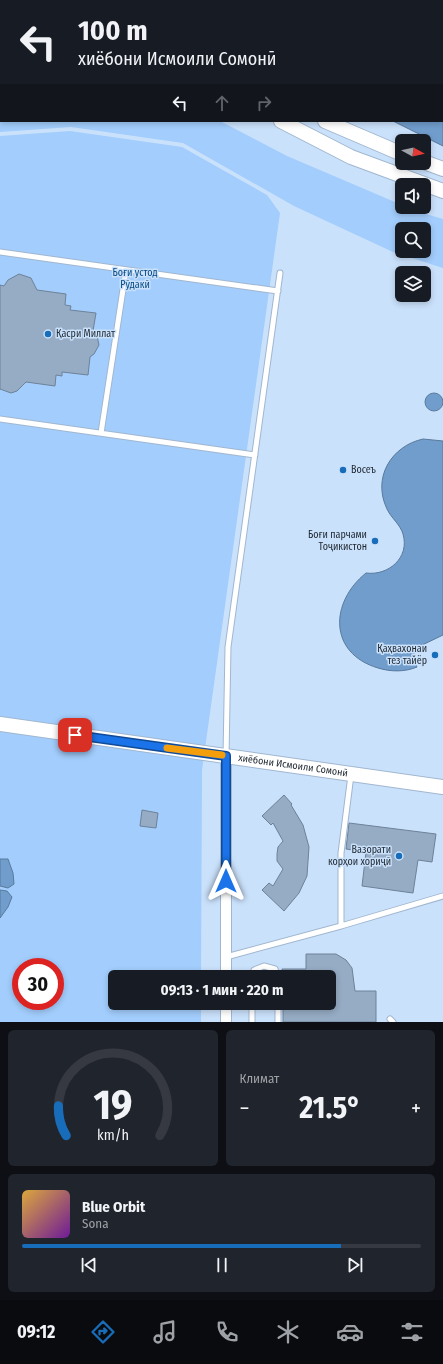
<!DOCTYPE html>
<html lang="ru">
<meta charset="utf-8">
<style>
body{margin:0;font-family:"Fira Sans Condensed",sans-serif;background:#20242c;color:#f1f3f6;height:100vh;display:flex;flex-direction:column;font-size:15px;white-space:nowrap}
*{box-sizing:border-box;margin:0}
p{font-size:13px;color:#9ea1a6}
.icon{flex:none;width:22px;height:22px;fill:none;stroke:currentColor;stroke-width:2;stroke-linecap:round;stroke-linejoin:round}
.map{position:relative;height:1022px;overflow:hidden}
.side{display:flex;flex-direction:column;gap:8px;padding:8px;background:#0d0f14;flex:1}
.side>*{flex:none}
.banner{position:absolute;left:0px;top:0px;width:443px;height:122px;box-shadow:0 2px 6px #0003;background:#171b24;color:#f1f3f6;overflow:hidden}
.needle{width:26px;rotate:98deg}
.fabs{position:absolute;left:395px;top:134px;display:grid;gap:8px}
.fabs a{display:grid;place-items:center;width:36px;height:36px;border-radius:6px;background:#171b24;box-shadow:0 2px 6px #0003;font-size:20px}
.speed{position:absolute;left:12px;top:958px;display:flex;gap:8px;font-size:20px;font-weight:700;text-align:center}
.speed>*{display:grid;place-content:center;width:52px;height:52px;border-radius:50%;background:#171b24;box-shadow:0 2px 6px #0003;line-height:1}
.speed .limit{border:6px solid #d22;background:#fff;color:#111}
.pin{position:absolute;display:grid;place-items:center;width:34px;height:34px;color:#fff;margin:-17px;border-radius:8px;box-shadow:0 2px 6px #0006}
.me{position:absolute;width:44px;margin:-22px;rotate:0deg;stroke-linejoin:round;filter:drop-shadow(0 0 3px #0008)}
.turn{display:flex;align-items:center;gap:14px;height:84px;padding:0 12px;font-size:18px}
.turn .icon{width:52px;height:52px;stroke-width:2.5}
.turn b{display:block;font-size:28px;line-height:34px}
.lanes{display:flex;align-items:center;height:38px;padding:0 12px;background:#0003;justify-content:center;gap:20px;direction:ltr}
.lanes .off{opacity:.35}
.big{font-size:30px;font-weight:700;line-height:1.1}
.side .widget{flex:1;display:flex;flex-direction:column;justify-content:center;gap:6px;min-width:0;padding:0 14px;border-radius:6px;background:#20242c}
.side .dial{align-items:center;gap:0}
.dial svg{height:104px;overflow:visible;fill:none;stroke:#363941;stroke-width:7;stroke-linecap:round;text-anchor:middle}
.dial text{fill:#f1f3f6;stroke:none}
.song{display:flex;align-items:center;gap:12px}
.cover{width:48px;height:48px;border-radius:6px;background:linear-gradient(135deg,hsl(40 70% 55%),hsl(280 70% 35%))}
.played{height:4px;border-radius:2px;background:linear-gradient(90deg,#186dbb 80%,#363941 80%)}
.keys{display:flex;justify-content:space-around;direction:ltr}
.heat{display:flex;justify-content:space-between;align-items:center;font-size:22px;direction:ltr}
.side .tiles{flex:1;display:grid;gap:8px;grid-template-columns:1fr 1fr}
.widget:last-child{grid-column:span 2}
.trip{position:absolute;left:108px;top:970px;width:228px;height:40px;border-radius:6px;background:#171b24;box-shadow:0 2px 6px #0003;font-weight:700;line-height:40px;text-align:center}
.dock{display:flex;height:64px;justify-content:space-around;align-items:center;background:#090b0e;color:#9ea1a6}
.dock .icon{width:28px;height:28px}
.dock .selected{color:#186dbb}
.dock b{font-size:18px;color:#f1f3f6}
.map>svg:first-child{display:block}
</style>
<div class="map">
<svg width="443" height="1022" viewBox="0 0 443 1022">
<rect width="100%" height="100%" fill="#cae1fb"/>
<path fill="#a2cdfc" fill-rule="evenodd" d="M0 0 14 1H1L0 77Z
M323 0H385L387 1H324Z
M403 0H443V27L442 1Z
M0 94 1 121H220L287 156 402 205V207L443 219V268L393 252 294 206 183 143 71 127 0 132ZM402 229H424V251H402Z
M70 131 182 147 267 195 280 213 202 770 201 977H115V1003H201V1022H0V136ZM21 967H55V1001H21Z"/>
<path fill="#719dcc" stroke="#587a9d" d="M176 0H274L278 1H178Z
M442 77 443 78V146L393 121H442Z
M425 402a9 9 0 1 1 18 0a9 9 0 1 1-18 0Z
M423 439 443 441V635L416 648 413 657 417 667C405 672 391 672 378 668 328 653 330 602 366 573 388 576 410 558 403 534 400 524 391 518 387 509 372 478 391 446 423 439Z
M0 859H8L13 873 14 884 8 888 0 886Z
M0 890 7 891 12 897 8 907 0 918Z"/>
<path fill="#96acc4" stroke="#6d8299" d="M19 274 31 278 37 290 66 294 65 305 71 306 70 310 96 313 93 331 97 336 99 345 94 354 90 357 88 375 62 372V376L56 375 55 386 26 382 17 391 11 393 0 389V285L4 286 8 280Z
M284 795 292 804 291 805 303 825 309 847 307 876 299 893 284 911 262 890 269 883 273 886 283 869 277 861V854L278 847 283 841 273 823 271 825 262 816Z
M142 810 158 813 156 828 140 826Z
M349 823 436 834 432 862 418 860 413 893 362 886 366 852 346 849Z
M306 954H336L346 960 352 968 355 991H376V1022H283V1003H329V977H283L282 969H306Z"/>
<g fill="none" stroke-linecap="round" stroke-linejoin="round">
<defs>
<path id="lane" d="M0 80H1
M0 252 278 291
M0 419 255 455
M101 433 126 270
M226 756 228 647 280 273
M341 926V853L351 775
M226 957 341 926 443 896
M252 977 254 970 264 966 275 969 278 977
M252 1003V1022
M278 1003V1022
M390 1019 393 1022"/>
<path id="street" d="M226 756V977
M226 1022V1003"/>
<g id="secondary">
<path d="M66 0 68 1"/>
<path d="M112 0 114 1"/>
<path d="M281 121 351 157 443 191"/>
<path d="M325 121 402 154"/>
<path d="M424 162 443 169"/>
<path id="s1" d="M0 724 443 787"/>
</g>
</defs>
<use href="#lane" stroke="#a1b7d0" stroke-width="7"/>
<use href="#street" stroke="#a1b7d0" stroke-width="12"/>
<use href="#secondary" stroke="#a1b7d0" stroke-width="16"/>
<use href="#lane" stroke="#fff" stroke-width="5"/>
<use href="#street" stroke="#fff" stroke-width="10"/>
<use href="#secondary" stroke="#fff" stroke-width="14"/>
</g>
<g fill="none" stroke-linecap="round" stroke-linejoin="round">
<defs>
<path id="route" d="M75 735 226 756V881"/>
</defs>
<use href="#route" stroke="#114b97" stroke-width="10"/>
<use href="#route" stroke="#1a73e8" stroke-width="7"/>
<path stroke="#f59e0b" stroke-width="7" d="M167 748 222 755"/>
</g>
<g fill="#186dbb" stroke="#cae1fb" stroke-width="1.5">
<circle cx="48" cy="334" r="4"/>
<circle cx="343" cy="470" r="4"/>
<circle cx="375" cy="541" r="4"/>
<circle cx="435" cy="655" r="4"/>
<circle cx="399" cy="856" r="4"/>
</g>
<g text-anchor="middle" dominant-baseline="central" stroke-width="3" stroke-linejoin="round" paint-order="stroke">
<g font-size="10" fill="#064a85" stroke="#cae1fb">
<text x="135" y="273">Боғи устод<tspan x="135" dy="12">Рӯдакӣ</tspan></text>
</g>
<g font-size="10" fill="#1e2730" stroke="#cae1fb" text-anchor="end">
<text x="56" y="334" text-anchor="start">Қасри Миллат</text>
<text x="351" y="470" text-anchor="start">Восеъ</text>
<text x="367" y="535">Боғи парчами<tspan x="367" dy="12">Тоҷикистон</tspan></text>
<text x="427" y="649">Қаҳвахонаи<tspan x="427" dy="12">тез тайёр</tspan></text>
<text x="391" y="850">Вазорати<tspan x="391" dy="12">корҳои хориҷӣ</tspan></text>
</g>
<g font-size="10" fill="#1e2730" stroke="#cae1fb">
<text stroke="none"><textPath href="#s1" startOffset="296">хиёбони Исмоили Сомонӣ</textPath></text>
</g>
</g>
</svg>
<div class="fabs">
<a><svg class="needle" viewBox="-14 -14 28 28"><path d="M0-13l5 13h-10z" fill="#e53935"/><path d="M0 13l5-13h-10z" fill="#9ea1a6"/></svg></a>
<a><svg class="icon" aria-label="sound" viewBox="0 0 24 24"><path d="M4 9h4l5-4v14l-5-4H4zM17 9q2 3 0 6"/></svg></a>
<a><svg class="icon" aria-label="search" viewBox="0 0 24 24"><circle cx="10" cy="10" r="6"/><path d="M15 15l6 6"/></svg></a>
<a><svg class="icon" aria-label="layers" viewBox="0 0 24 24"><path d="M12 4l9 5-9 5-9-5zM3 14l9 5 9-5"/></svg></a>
</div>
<div class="speed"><div class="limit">30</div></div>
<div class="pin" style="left:75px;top:735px;background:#d93025"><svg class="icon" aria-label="arrive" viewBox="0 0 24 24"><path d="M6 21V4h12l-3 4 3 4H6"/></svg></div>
<svg class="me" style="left:226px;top:881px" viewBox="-20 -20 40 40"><path d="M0-17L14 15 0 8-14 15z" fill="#1a73e8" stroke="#fff" stroke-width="4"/></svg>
<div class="trip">09:13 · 1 мин · 220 m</div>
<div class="banner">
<div class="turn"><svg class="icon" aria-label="left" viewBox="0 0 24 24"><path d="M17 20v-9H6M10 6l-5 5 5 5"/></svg><div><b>100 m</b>хиёбони Исмоили Сомонӣ</div></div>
<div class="lanes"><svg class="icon" aria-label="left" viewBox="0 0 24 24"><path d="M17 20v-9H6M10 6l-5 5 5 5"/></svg><svg class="icon off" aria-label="ahead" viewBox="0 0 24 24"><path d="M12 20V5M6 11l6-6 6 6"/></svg><svg class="icon off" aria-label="right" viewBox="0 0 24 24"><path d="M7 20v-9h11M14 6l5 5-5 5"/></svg></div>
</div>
</div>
<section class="side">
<div class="tiles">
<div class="widget dial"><svg viewBox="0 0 100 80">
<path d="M14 69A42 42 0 1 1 86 69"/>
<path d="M14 69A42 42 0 0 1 8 46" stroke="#186dbb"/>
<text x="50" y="56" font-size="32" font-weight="700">19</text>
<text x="50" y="72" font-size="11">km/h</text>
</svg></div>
<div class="widget"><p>Климат</p>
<div class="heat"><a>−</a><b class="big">21.5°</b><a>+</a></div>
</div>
<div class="widget">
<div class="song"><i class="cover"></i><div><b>Blue Orbit</b><p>Sona</p></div></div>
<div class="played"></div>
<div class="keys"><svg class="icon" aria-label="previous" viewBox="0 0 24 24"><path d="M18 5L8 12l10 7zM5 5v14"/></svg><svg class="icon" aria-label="pause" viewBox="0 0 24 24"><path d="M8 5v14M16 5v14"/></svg><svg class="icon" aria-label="next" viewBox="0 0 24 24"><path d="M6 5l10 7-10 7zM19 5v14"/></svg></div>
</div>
</div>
</section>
<nav class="dock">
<b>09:12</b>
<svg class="icon selected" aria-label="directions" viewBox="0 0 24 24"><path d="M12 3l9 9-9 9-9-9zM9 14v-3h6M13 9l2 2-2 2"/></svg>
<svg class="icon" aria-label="music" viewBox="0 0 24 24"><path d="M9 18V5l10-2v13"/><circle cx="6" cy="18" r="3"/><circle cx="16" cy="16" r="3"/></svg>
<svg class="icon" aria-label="phone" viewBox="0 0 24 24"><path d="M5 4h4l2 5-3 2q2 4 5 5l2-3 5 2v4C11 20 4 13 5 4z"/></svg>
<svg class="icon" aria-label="climate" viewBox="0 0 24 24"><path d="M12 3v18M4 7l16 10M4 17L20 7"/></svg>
<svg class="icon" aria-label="car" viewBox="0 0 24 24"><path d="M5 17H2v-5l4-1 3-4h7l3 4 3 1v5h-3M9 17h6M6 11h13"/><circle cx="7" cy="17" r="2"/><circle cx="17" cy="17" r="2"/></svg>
<svg class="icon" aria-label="filters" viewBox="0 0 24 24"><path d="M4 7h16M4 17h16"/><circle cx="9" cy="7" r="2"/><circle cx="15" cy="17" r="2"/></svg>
</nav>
